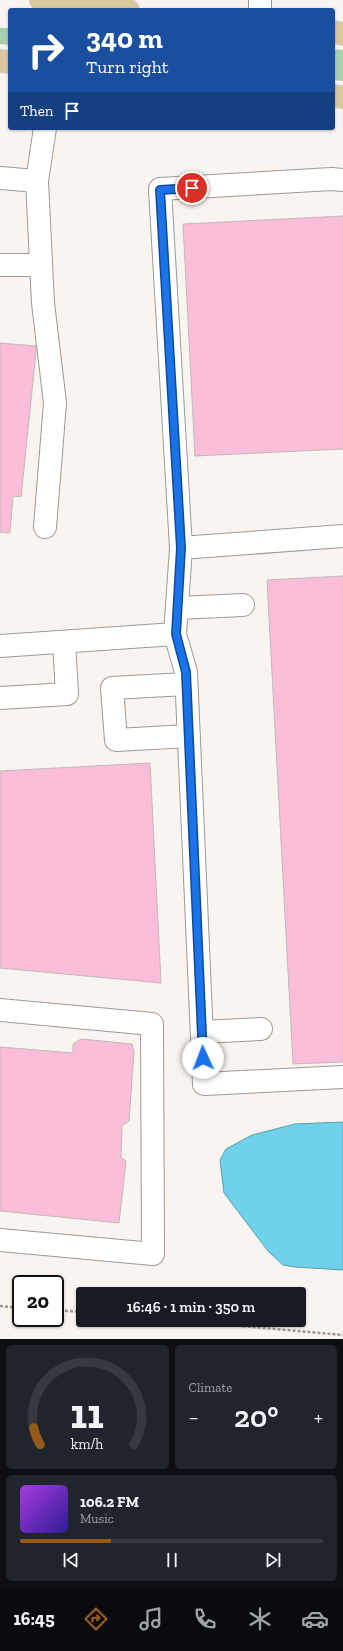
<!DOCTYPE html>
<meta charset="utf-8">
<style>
body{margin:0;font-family:"Zilla Slab",serif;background:#20242c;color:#f1f3f6;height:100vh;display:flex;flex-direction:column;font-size:15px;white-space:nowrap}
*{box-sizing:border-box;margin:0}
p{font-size:13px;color:#9ea1a6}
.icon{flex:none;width:22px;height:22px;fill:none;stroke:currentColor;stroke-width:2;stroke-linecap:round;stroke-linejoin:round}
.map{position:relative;height:1339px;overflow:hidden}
.details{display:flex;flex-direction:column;gap:6px;padding:6px;background:#0d0f14;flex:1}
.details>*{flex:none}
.top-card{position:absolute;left:8px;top:8px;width:327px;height:122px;border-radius:4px;box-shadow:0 1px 3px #0004;background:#1a4fa0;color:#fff;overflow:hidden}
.speed{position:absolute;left:12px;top:1275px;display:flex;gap:8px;font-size:20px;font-weight:700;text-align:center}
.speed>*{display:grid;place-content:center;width:52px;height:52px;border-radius:50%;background:#171b24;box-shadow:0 1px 3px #0004;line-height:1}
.speed .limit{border:2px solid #111;border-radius:6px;background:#fff;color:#111}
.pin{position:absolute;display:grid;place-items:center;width:34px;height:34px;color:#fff;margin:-17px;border:2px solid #fff;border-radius:50%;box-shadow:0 1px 4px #0007}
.me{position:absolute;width:44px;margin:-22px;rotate:358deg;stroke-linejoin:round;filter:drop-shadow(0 0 3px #0008)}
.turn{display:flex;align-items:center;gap:14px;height:84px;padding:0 12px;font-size:18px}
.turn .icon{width:52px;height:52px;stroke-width:2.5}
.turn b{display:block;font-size:28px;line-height:34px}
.then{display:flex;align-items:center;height:38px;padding:0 12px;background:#0003;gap:8px;font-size:15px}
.big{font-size:30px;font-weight:600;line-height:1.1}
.details .widget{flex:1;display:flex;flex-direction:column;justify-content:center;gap:6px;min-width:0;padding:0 14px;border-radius:6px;background:#20242c}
.details .dial{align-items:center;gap:0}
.dial svg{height:104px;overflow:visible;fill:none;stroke:#363941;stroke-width:7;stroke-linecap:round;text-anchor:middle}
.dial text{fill:#f1f3f6;stroke:none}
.song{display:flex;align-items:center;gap:12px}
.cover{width:48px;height:48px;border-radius:6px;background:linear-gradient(135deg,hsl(280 70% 55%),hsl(250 70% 35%))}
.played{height:4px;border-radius:2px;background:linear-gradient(90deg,#955a1a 30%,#363941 30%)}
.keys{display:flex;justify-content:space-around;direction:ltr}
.heat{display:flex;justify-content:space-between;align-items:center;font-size:22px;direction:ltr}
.details .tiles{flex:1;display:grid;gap:6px;grid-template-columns:1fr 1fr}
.widget:last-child{grid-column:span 2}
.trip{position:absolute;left:76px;top:1287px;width:230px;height:40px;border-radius:4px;background:#171b24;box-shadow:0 1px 3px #0004;font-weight:600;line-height:40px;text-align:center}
.dock{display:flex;height:64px;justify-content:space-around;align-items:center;background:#090b0e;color:#9ea1a6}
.dock .icon{width:28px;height:28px}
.dock .active{color:#955a1a}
.dock b{font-size:18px;color:#f1f3f6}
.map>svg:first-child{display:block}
</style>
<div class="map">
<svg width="343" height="1339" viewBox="0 0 343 1339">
<rect width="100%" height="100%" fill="#faf4f0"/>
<path fill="#a7cfae" d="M0 28H10V45L0 44Z
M333 49 343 50V81L333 80Z"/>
<path fill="#6fd2ea" stroke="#599eae" d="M343 1122V1270L295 1267 283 1265 268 1251 224 1193 220 1160 226 1149 252 1135 295 1124Z"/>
<path fill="#fbbdd8" stroke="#bfb8bb" d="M343 216V449L195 456 183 224Z
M0 343 36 346V352L21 497 13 496 10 533 0 532Z
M343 576V1062L293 1064 267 580Z
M150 763 161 983 0 968V771Z
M81 1039 132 1044 134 1052 129 1121 122 1126 121 1157 126 1161 119 1223 0 1211V1047L73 1053V1044Z"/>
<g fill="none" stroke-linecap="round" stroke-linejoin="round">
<defs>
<path id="minor" d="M260 0V10
M0 178 37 181 45 128
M343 180 332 179 160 189 181 548 343 536
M37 181 43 303 55 403 45 527
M0 265H41
M178 608 243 605
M175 634 181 548
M0 646 175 634 186 672 204 1084 343 1077
M186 684 112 688 116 740 189 736
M0 698 67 694 64 642
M0 1010 152 1024 153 1254 0 1240
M202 1032 261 1029"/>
<path id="major" d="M41 0 128 10
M333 32 343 34
M0 61 10 62
M333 96 343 97"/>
</defs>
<use href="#minor" stroke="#9f9996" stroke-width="24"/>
<use href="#major" stroke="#d3d3d3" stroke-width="24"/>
<path stroke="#9b9793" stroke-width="2.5" stroke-dasharray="3 2" stroke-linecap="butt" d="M0 1306 21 1308
M55 1310 83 1312
M173 1320 343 1335"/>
<use href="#minor" stroke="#fff" stroke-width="22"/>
<use href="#major" stroke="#dbc79d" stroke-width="22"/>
</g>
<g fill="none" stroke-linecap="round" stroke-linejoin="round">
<defs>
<path id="route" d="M192 188 160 190 181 548 176 634 186 672 203 1058"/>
</defs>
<use href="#route" stroke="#114b97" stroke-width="10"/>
<use href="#route" stroke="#1a73e8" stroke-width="7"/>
</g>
</svg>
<div class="speed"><div class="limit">20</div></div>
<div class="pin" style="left:192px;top:188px;background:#d93025"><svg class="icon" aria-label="arrive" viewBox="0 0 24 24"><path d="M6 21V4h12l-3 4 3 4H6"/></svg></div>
<svg class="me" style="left:203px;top:1058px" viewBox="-20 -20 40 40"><circle r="19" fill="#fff"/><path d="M0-13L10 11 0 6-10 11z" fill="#1a73e8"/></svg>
<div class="trip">16:46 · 1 min · 350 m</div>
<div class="top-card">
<div class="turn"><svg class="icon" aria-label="right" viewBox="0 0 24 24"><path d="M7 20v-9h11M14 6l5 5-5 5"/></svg><div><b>340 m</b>Turn right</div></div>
<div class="then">Then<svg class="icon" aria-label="arrive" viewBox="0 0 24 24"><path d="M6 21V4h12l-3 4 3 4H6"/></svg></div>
</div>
</div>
<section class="details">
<div class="tiles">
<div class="widget dial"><svg viewBox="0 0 100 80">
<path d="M14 69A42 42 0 1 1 86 69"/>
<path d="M14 69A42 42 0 0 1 9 56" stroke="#955a1a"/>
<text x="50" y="56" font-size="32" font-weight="700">11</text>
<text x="50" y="72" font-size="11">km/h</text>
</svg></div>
<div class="widget"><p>Climate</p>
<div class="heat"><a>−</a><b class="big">20°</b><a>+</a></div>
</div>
<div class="widget">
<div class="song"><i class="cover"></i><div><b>106.2 FM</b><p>Music</p></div></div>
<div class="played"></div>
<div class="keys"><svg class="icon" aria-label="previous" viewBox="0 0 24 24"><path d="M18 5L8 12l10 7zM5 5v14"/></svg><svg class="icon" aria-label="pause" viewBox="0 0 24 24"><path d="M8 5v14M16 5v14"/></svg><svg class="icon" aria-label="next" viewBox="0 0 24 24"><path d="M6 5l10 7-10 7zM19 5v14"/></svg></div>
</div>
</div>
</section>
<nav class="dock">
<b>16:45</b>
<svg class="icon active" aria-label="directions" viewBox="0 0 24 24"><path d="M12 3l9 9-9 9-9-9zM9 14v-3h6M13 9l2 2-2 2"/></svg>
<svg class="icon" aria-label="music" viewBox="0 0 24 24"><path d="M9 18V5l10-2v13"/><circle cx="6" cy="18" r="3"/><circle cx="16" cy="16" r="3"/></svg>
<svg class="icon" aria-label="phone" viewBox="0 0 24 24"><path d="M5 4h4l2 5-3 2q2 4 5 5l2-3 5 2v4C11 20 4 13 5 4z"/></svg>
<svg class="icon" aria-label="climate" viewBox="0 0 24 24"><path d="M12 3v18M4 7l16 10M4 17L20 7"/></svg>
<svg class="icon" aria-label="car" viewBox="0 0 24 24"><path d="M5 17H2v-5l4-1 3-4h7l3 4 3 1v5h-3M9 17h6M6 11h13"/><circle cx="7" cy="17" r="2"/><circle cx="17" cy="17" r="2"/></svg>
</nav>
